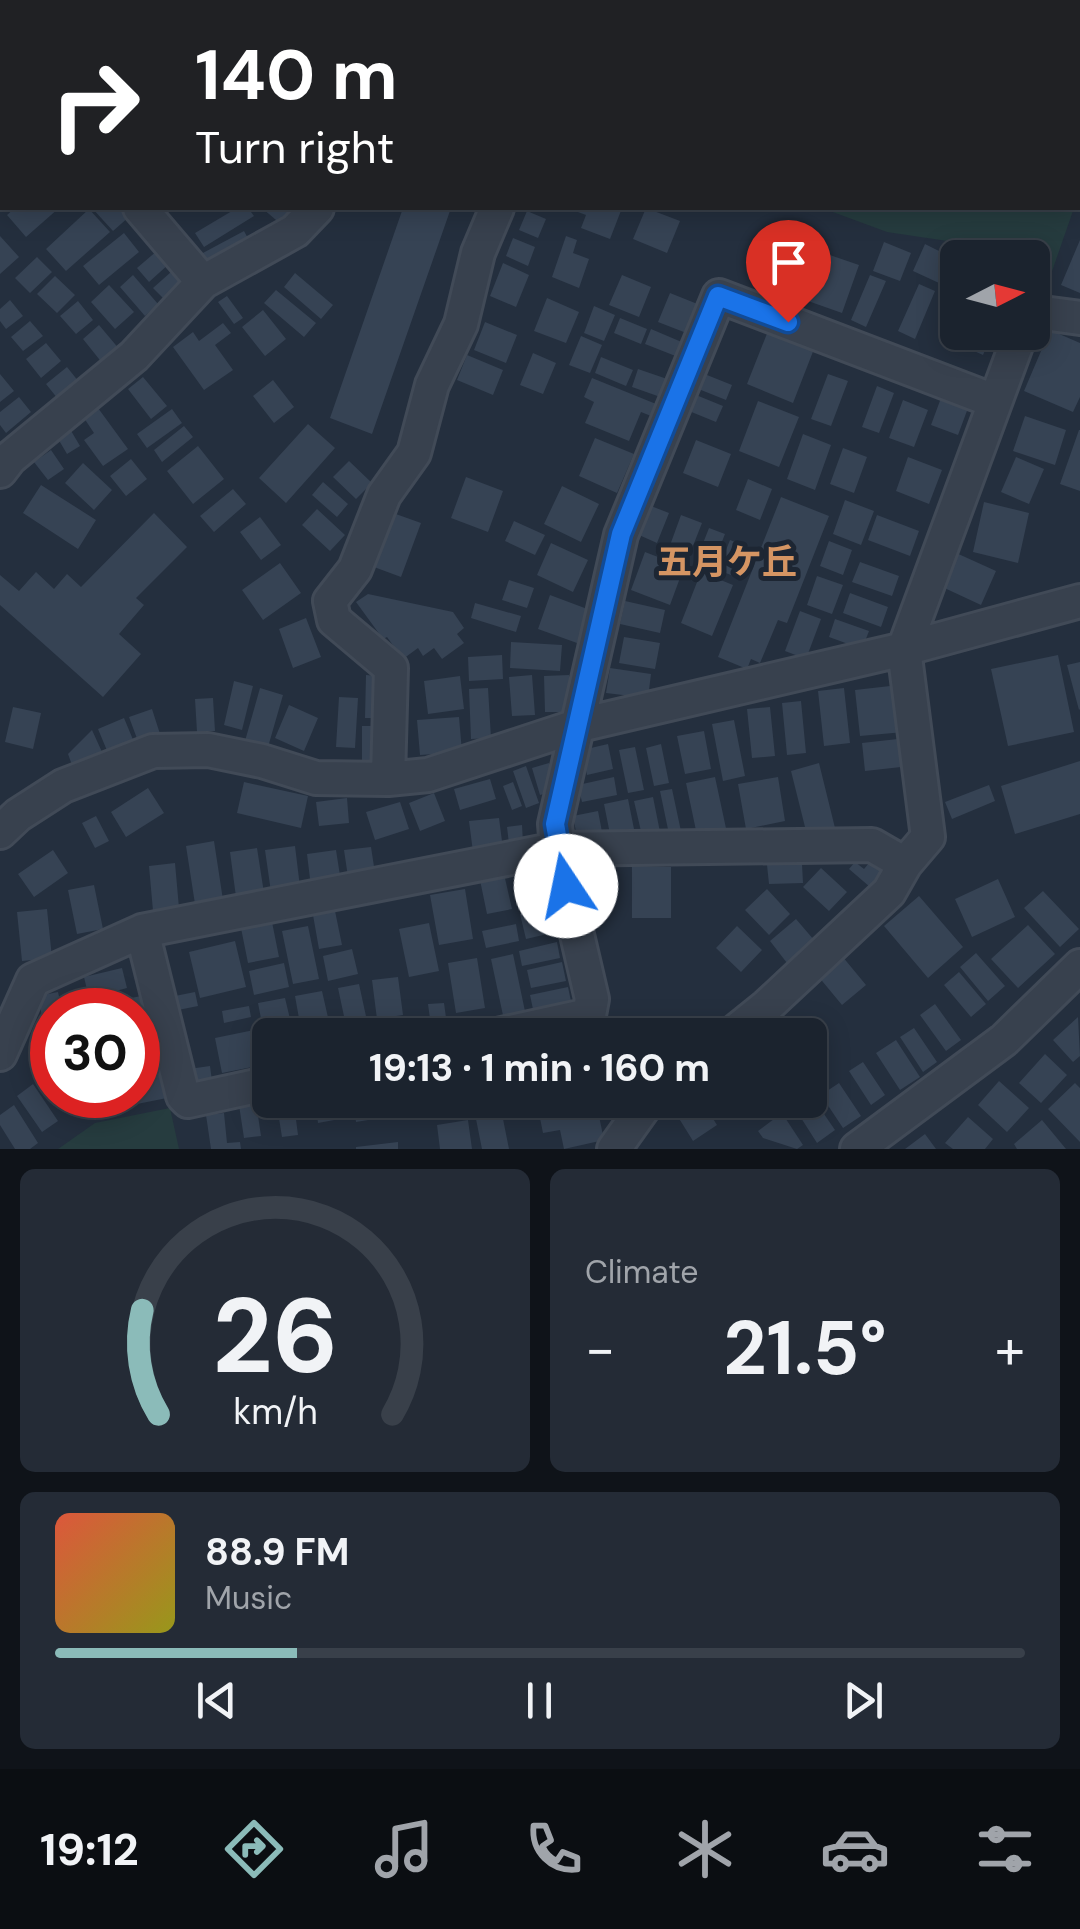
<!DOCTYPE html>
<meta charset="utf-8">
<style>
body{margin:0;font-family:"DM Sans","Noto Sans JP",sans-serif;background:#242b36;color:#f1f3f6;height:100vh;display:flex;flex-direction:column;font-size:38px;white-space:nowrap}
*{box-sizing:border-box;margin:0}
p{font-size:32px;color:#a0a4aa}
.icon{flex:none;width:55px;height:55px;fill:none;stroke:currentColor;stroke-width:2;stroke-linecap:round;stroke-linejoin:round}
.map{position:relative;height:1149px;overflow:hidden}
.drawer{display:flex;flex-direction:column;gap:20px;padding:20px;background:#0f1319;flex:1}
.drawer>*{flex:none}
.hud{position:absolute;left:0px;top:0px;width:1080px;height:210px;box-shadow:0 5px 25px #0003,0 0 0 2px #39404a;background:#202124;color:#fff;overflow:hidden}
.needle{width:65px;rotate:84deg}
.fabs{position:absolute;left:940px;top:240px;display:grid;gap:20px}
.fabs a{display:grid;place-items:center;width:110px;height:110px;border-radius:15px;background:#1b232e;box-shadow:0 5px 25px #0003,0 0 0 2px #39404a;font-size:50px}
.speed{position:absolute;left:30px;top:988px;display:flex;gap:20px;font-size:50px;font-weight:700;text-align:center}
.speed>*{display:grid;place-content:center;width:130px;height:130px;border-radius:50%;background:#1b232e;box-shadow:0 5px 25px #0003,0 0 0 2px #39404a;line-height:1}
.speed .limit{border:15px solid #d22;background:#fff;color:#111}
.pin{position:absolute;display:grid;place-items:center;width:85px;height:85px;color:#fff;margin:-102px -42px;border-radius:50% 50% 50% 0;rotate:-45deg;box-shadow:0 0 10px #0007}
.pin .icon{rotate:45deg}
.me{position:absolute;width:110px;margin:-55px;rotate:349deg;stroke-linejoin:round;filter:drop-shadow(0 0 8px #0008)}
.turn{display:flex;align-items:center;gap:35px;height:210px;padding:0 30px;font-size:45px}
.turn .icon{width:130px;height:130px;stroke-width:2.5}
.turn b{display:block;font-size:70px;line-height:85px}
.big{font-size:75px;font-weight:700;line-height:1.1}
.drawer .card{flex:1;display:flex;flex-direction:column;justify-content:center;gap:15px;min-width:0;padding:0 35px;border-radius:15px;background:#242b36}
.drawer .dial{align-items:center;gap:0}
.dial svg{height:260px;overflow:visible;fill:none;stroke:#39404a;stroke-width:7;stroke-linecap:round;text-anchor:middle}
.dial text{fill:#f1f3f6;stroke:none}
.song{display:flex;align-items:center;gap:30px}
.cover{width:120px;height:120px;border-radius:15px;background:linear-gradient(135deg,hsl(10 70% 55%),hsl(60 70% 35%))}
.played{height:10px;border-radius:5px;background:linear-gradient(90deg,#8bbbb9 25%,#39404a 25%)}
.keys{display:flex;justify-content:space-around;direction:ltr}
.heat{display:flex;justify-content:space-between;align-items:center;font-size:55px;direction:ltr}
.drawer .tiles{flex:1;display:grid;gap:20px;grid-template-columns:1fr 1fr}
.card:last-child{grid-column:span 2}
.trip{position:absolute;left:252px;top:1018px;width:575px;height:100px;border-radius:15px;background:#1b232e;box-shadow:0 5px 25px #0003,0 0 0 2px #39404a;font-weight:700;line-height:100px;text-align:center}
.tabs{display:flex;height:160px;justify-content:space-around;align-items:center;background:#0b0e12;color:#a0a4aa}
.tabs .icon{width:70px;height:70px}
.tabs .active{color:#8bbbb9}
.tabs b{font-size:45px;color:#f1f3f6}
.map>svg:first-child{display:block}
</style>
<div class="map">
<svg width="1080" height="1149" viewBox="0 0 1080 1149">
<rect width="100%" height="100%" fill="#242f3e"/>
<path fill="#263c3f" d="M822 208H1074L1049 280 1033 274 1032 258 993 257 954 242 887 232Z
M170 1108 179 1149H58L95 1123Z"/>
<path fill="#364354" d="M15 208H59L26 237 7 215Z
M92 208H122L130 216 113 231Z
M237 208H248L254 216 204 247 195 233Z
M262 208H299L283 226Z
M403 208H451L372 434 330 418Z
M567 208H622L610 239 581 228 586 215Z
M646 208 680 221 667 253 633 239Z
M89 209 110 232 66 271 46 249Z
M527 211 546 219 538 238 519 230Z
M244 231 250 242 207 265 201 254Z
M124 233 139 252 99 285 83 266Z
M0 236 19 257 0 274Z
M566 236 577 240 573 253 589 259 579 288 552 277Z
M513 238 535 247 528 266 506 256Z
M797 238 818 247 798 296 777 287Z
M1080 240V293L1061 285Z
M884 242 911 253 900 281 873 271Z
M925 244 951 257 939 283 913 271Z
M158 250 170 263 149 282 137 268Z
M824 253 859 265 842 313 808 301Z
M37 257 52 272 30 293 15 278Z
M503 263 529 275 516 307 490 296Z
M171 272 181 282 164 299 153 288Z
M958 272V302L946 297Z
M295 273 333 305 321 319 284 287Z
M133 275 158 304 145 316 120 287Z
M622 275 651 287 639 317 609 305Z
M870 275 886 281 866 327 851 320Z
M55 276 75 295 57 313 37 294Z
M919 284 935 291 915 339 898 331Z
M109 285 134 312 115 329 91 302Z
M276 290 316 323 304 337 264 303Z
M670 293 700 305 689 334 658 322Z
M227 296 243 318 234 324 218 302Z
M547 298 579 312 566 343 534 331Z
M10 300 23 316 6 329 0 321V309Z
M78 301 93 320 76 334 60 316Z
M594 306 615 315 604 341 584 333Z
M263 310 286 339 265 356 242 327Z
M620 318 647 329 641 344 614 333Z
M30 321 43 336 23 351 11 337Z
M485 322 517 335 506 363 474 350Z
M223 323 231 333 215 345 233 370 204 390 173 347 193 332 199 341Z
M99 325 120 350 103 364 83 339Z
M651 329 684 343 678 357 645 344Z
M1050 330 1080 343V397L1073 412 1024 391Z
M768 331 814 349 793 403 747 384Z
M968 332H993L983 355 963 346Z
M581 336 602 345 590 373 569 365Z
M46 343 61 361 41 378 26 359Z
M533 353 556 363 543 394 520 385Z
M467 355 503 370 493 395 457 380Z
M601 357 633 370 626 386 595 373Z
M67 367 79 382 58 399 46 384Z
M638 369 673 381 666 399 632 387Z
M702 373 732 385 726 400 696 388Z
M0 374 14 391 0 402Z
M828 374 848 381 831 426 811 419Z
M143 377 167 406 151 419 128 389Z
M592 378 661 406 656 418 641 412 629 441 585 423 594 402 584 397Z
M273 380 294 407 274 423 253 396Z
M877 386 894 393 879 433 862 427Z
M696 395 723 406 716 422 689 411Z
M19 397 31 412 6 433 0 425V412Z
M941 398 968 408 958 435 931 425Z
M903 400 928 410 914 447 889 438Z
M758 401 799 417 779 467 739 451Z
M98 408 128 449 103 466 84 440 94 433 84 418Z
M172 409 182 423 147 448 137 434Z
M1025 416 1066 430 1055 465 1013 451Z
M308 424 335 448 286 503 259 478Z
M184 426 193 437 162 462 154 450Z
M70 429 80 446 67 454 57 437Z
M1079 430H1080V491L1060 484Z
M803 434 831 445 815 490 787 479Z
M595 438 634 454 617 493 579 476Z
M696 440 731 454 718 487 683 473Z
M198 446 224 479 193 504 167 471Z
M843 448 867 457 854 493 830 484Z
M51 450 64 469 48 480 34 462Z
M908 457 942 470 929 504 896 491Z
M1016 457 1044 469 1029 504 1001 492Z
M131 459 147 479 126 496 110 476Z
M349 461 372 483 356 499 333 477Z
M83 463 112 490 94 510 65 483Z
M466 477 503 491 488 532 451 518Z
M748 479 772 489 760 520 736 510Z
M323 482 348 504 337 517 312 495Z
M41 485 96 520 78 549 23 513Z
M562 486 599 504 581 542 544 524Z
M233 489 246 504 214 532 200 516Z
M781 497 829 516 787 623 778 620 760 663 751 659 747 669 718 657Z
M845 500 874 511 861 545 833 534Z
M984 502 1029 513 1018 563 973 552Z
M651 506 669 513 657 543 639 535Z
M317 509 345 535 330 551 302 525Z
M154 513 187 547 136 598 144 605 119 634 141 654 103 697 0 605V575L19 591 36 572 54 589 67 574 81 587Z
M393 513 421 523 401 577 374 567Z
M681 515 702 523 689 556 669 548Z
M877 515 919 531 910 556 868 540Z
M260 517 281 545 261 560 240 532Z
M514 521 545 535 535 555 505 541Z
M709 528 725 534 712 567 696 561Z
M730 540 748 547 736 577 718 570Z
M829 541 852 550 843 575 820 566Z
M551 543 588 560 573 592 537 575Z
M645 552 684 567 670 605 631 590Z
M954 552 996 571 981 605 938 585Z
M860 562 899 576 892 596 852 582Z
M280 563 301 593 263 620 242 590Z
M701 572 733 585 712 636 681 623Z
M817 576 843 585 832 614 807 605Z
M509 580 534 588 527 608 502 600Z
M850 593 888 607 881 627 843 613Z
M368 594 453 612 464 628 457 634 464 643 442 659 434 648 423 656 418 648 403 659 387 637 383 639 356 602Z
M550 595 590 610 577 643 538 629Z
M625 601 665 610 660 633 620 624Z
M475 603 521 616 516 632 471 618Z
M800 611 821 619 806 659 785 651Z
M306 618 321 657 293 668 279 629Z
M835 619 869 631 862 649 829 637Z
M624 637 660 643 655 669 619 663Z
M511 642 562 645 560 671 510 668Z
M502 655 503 679 469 681 468 657Z
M1058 655 1074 732 1008 746 991 669Z
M1080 662V709L1079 710 1067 665Z
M610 668 651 674 648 698 606 693Z
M366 675 379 676 378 718H365Z
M532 675 535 715 512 716 509 677Z
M569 675 570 712H545L544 676Z
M460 676 464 709 428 714 424 681Z
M234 681 253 686 242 730 224 725Z
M899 685 904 732 860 736 855 690Z
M260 688 283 695 268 747 245 741Z
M488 688 491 738 471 739 469 689Z
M844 688 850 743 824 746 818 691Z
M339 697 358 698 355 748 336 747Z
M213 698 215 731 197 732 195 699Z
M801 701 806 753 787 755 782 703Z
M289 705 318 718 304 751 275 738Z
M13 707 41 713 33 749 5 742Z
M770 707 775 756 752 758 747 709Z
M152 709 161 737 139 744 129 717Z
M459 717 462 752 420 755 417 720Z
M124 718 134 742 108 753 98 729Z
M734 720 745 776 723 781 712 724Z
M362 726H377L376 768H362Z
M92 730 102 752 72 765 68 754Z
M704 731 711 769 685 774 677 736Z
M898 739 901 767 865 771 862 743Z
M608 744 613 769 587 775 582 750Z
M661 744 669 783 654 786 646 748Z
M635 747 644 790 628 793 619 750Z
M1080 761V814L1015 834 1001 786Z
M549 763 557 790 540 795 532 768Z
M819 763 835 828 807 835 791 771Z
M526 766 539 803 526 808 513 771Z
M614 777 617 795 582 802 578 785Z
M715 777 727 833 698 840 686 783Z
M778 777 785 821 746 829 738 784Z
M490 779 496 799 460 810 454 789Z
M244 782 308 796 301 828 237 813Z
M513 782 522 806 512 810 503 786Z
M989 785 995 801 952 819 945 802Z
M148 788 164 813 126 837 111 812Z
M672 789 682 836 670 839 660 791Z
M434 793 445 821 420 831 409 803Z
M653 797 661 837 643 840 634 801Z
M347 798 349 823 319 826 316 802Z
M628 799 635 834 611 839 604 804Z
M400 802 409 829 375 840 366 812Z
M598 811 603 837 578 842 573 816Z
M96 816 109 841 95 848 82 823Z
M499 818 503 849 473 852 469 821Z
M522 825 523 843 509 844 507 827Z
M214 841 223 900 195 904 186 846Z
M295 846 300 887 271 892 265 850Z
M371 847 375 873 348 877 344 850Z
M257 848 264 893 236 897 230 852Z
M53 850 68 873 34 897 18 874Z
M336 850 341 882 311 887 307 854Z
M874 857 887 868 870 887 849 869 855 862 864 869Z
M175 863 179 908 153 911 149 866Z
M802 864 803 883 769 884 767 865Z
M580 866H605V913H581Z
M632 866 671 867V918H632Z
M821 868 847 892 829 911 803 887Z
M542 871 546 899 519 902 515 874Z
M504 874 512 909 487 914 480 880Z
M998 879 1015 917 972 937 955 899Z
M94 885 103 929 77 934 68 890Z
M465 889 473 939 439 945 430 895Z
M767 889 790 914 769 935 745 910Z
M1043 891 1079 929 1060 947 1024 908Z
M919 896 963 947 928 978 884 926Z
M550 907 556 932 526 939 520 914Z
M47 909 52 958 22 961 17 912Z
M335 911 342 945 319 949 313 915Z
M796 919 814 940 787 963 770 941Z
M272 922 279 957 248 963 241 928Z
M429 923 439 971 409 977 399 929Z
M516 924 519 941 486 948 482 931Z
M1028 925 1055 954 1018 988 991 959Z
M308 926 319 979 293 984 282 931Z
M737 926 762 950 741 972 716 948Z
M235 941 246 987 200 998 189 952Z
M557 942 560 958 522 966 519 951Z
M352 949 358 974 328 981 323 956Z
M976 953 1005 986 988 1001 960 967Z
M513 954 526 1016 504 1020 491 959Z
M842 956 866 985 842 1005 818 976Z
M477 958 485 1008 456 1013 448 963Z
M562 962 566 981 531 988 527 970Z
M284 963 289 987 254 995 249 971Z
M122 968 127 988 89 998 84 977Z
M959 972 986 1004 971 1017 944 985Z
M398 977 403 1015 377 1019 372 980Z
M359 984 369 1030 348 1035 338 988Z
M568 987 572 1006 534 1014 530 995Z
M322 991 332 1035H302L295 996Z
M58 992 62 1010H52V1036L46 1037 38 996Z
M195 992 198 1006 178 1010 175 996Z
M141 996 145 1018 138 1020V1010H103L102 1004Z
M285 998 291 1023 263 1029 258 1003Z
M444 1003 448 1032 432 1034 428 1004Z
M935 1004 961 1040 946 1051 920 1015Z
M249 1006 251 1017 224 1023 222 1011Z
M1078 1017 1080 1056 1073 1062 1053 1040Z
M643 1018 645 1035H599L598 1023Z
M914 1028 937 1062 923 1072 900 1037Z
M157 1030 162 1057 138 1061V1033Z
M254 1030 262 1065 222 1073 215 1038Z
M896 1040 920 1077 900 1090 876 1053Z
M1045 1054 1067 1075 1041 1103 1019 1083Z
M863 1062 885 1095 871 1105 849 1071Z
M160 1065 167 1098 112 1109 109 1095H138V1069Z
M210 1066 212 1081 192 1084 189 1069Z
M999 1081 1029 1108 1007 1132 978 1105Z
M839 1083 861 1116 843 1128 821 1095Z
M1075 1083 1080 1088V1142L1048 1109Z
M33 1084 58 1121 42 1132 17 1096Z
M813 1098 835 1130 817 1143 796 1110Z
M315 1100H342L345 1118 318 1123Z
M353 1100H389L392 1116 356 1122Z
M397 1100H426L427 1104 399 1109Z
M577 1100H587L590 1118 599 1116 604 1140 564 1149 560 1130 543 1133 538 1108Z
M695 1100H701L717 1125 693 1141 675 1112Z
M719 1100H753L755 1103 731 1118Z
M256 1102 261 1136 244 1138 239 1105Z
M294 1104 298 1135 282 1137 277 1106Z
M14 1105 38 1143 30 1149H15L0 1125V1115Z
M224 1113 227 1143 240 1142 241 1149H211L206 1115Z
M782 1113 803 1145 797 1149 763 1138 758 1131Z
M502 1114 509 1149H482L476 1119Z
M968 1117 993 1139 985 1149H953L945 1143Z
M468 1120 472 1149H440L437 1125Z
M1042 1120 1066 1149H1017L1014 1144Z
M925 1134 936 1149H905Z
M398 1142V1149H356V1147Z"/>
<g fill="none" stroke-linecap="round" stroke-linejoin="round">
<defs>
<path id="street" d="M92 0 94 2
M863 0 868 2
M295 2 298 0
M500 2 503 0
M1078 81 1080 82
M140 208 203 282
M1032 322 1043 313 1080 318
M0 471 10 458 134 356 203 282 295 231 317 208
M388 779 391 668 334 620 330 601 355 569 384 495 414 453 432 385 461 324 478 253 497 208
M0 832 18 815 63 786 153 751 208 750 262 761 316 778 388 779 428 775 580 725 904 649 1080 601
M142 931 183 1096 188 1101 270 1083
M497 1035 589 1015 592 999 557 849 555 824 621 535 719 296 994 401
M731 1035 767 1006 889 892 905 864 928 837 904 649 1021 332
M0 1054 33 980 142 931 557 849 872 845 905 864
M614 1149 649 1100
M857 1149 1004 1040 1080 966"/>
</defs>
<use href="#street" stroke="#414a57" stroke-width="38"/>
<use href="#street" stroke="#38414e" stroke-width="32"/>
</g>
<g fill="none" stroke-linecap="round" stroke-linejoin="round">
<defs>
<path id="route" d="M566 886 555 824 621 534 718 296 788 322"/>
</defs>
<use href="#route" stroke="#114b97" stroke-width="25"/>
<use href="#route" stroke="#1a73e8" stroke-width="18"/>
</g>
<g text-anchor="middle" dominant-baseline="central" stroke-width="10" stroke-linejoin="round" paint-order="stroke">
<g font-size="35" font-weight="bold" fill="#d59563" stroke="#1d2633">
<text x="727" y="562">五月ケ丘</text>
</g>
</g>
</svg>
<div class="fabs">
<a><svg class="needle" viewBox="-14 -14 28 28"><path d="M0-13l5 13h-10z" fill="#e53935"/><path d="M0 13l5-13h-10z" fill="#a0a4aa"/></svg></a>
</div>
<div class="speed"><div class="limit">30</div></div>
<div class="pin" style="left:788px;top:322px;background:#d93025"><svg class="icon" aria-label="arrive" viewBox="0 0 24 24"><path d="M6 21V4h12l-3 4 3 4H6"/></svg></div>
<svg class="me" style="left:566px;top:886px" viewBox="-20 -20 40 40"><circle r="19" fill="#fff"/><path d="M0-13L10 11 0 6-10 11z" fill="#1a73e8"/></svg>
<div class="trip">19:13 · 1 min · 160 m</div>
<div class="hud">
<div class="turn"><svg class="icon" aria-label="right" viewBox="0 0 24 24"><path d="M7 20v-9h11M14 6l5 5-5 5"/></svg><div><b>140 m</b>Turn right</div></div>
</div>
</div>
<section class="drawer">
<div class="tiles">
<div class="card dial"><svg viewBox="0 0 100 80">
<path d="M14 69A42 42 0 1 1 86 69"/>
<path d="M14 69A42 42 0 0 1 9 37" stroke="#8bbbb9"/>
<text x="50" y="56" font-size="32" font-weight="700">26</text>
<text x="50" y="72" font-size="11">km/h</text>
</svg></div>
<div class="card"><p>Climate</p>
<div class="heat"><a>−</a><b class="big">21.5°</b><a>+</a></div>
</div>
<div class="card">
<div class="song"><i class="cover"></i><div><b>88.9 FM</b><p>Music</p></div></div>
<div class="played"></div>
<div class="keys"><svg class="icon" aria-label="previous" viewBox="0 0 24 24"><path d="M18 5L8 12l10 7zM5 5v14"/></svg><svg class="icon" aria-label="pause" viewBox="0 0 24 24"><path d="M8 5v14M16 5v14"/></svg><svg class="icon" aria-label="next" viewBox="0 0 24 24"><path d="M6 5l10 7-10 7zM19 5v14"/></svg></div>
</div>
</div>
</section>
<nav class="tabs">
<b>19:12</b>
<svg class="icon active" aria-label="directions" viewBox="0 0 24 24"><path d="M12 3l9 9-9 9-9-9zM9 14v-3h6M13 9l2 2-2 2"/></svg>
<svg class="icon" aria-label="music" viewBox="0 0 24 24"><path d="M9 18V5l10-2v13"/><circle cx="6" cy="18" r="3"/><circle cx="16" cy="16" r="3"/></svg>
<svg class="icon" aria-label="phone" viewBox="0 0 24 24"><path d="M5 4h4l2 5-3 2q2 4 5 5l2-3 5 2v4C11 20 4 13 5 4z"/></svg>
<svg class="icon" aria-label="climate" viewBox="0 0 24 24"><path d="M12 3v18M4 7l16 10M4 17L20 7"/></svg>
<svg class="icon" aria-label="car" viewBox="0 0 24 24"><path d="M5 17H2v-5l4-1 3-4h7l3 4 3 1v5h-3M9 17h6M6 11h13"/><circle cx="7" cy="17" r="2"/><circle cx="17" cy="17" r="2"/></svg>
<svg class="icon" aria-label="filters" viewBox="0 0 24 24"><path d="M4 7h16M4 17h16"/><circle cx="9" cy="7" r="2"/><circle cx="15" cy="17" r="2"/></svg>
</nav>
